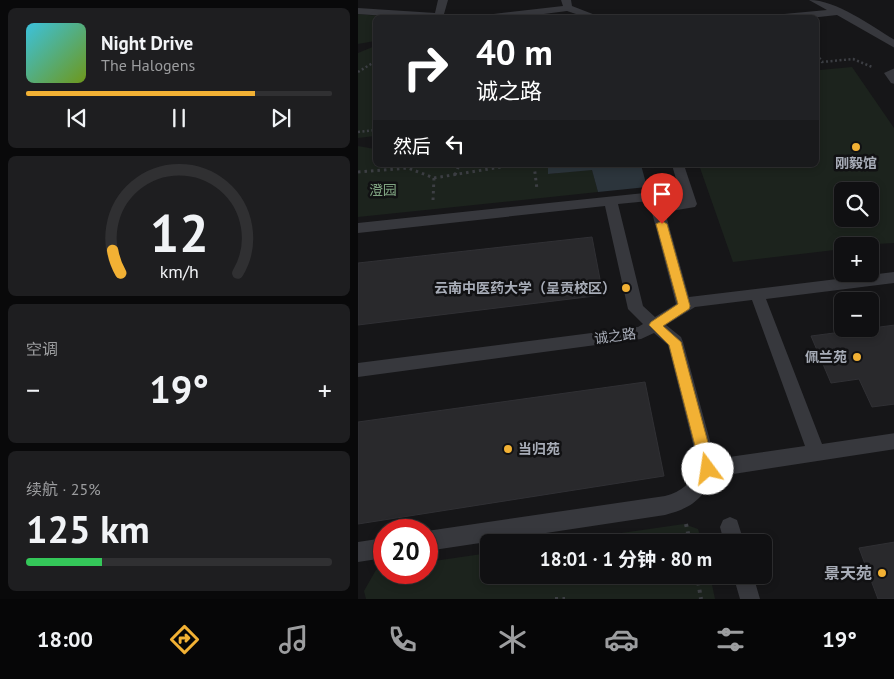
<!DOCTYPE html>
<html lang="zh">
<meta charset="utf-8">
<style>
body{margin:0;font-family:"PT Sans","Noto Sans SC",sans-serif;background:#1e1e20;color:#f1f3f6;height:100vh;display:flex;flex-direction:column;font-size:19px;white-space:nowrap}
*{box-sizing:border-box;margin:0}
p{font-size:16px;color:#9c9d9f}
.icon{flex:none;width:28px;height:28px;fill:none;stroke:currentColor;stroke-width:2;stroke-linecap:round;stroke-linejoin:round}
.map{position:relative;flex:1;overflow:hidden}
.panel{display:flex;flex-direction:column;gap:8px;padding:8px;background:#09090a;width:358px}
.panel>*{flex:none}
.guide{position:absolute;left:15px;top:15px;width:446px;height:152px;border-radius:8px;box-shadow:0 2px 8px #0003,0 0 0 1px #303032;background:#202124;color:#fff;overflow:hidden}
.fabs{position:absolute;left:476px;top:182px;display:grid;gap:10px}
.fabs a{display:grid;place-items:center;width:45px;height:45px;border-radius:8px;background:#101012;box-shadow:0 2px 8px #0003,0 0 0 1px #303032;font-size:25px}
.speed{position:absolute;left:15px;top:519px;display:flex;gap:10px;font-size:25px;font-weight:700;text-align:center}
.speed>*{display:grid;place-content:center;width:65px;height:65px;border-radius:50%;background:#101012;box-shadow:0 2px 8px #0003,0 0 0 1px #303032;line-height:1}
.speed .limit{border:8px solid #d22;background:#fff;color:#111}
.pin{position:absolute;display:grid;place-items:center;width:42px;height:42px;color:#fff;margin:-51px -21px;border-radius:50% 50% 50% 0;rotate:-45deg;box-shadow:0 0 5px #0007}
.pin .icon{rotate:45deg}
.me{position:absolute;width:55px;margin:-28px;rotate:346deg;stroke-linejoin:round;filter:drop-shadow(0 0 4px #0008)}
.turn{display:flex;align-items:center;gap:18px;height:105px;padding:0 20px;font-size:22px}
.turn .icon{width:65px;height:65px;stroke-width:2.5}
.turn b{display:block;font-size:35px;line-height:42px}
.then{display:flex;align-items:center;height:48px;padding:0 20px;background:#0003;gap:10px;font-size:19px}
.big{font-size:38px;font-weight:700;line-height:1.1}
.panel .tile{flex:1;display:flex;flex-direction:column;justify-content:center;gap:8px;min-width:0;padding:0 18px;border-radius:8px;background:#1e1e20}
.panel .dial{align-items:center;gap:0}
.dial svg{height:130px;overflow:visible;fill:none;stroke:#303032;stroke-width:7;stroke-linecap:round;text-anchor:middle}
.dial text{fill:#f1f3f6;stroke:none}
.song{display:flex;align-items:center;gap:15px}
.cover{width:60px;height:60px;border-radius:8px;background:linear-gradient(135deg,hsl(190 70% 55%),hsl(80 70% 35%))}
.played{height:5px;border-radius:2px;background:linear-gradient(90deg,#f2b134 75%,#303032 75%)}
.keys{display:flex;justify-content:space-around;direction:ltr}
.heat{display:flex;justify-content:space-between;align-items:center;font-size:28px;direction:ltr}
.charge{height:8px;border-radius:4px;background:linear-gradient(90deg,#34c759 25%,#303032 0)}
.trip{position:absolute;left:122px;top:534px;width:292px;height:50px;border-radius:8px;background:#101012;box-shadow:0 2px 8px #0003,0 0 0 1px #303032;font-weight:700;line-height:50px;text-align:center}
.tab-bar{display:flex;height:80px;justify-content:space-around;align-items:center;background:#060607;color:#9c9d9f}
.tab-bar .icon{width:35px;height:35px}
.tab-bar .current{color:#f2b134}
.tab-bar b{font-size:22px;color:#f1f3f6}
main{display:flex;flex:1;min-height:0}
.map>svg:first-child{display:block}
</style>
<main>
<section class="panel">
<div class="tile">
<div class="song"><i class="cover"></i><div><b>Night Drive</b><p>The Halogens</p></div></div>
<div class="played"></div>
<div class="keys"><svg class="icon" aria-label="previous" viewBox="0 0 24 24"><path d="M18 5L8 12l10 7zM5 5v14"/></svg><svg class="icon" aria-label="pause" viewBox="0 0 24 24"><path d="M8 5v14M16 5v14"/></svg><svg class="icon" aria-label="next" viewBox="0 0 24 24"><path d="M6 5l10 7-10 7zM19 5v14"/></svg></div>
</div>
<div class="tile dial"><svg viewBox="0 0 100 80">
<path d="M14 69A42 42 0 1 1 86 69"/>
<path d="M14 69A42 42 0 0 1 9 55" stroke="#f2b134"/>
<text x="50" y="56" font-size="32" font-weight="700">12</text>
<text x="50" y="72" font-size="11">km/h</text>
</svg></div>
<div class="tile"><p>空调</p>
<div class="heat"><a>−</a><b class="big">19°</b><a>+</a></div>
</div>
<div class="tile"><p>续航 · 25%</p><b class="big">125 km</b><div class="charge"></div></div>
</section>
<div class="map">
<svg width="537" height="599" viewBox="0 0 537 599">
<rect width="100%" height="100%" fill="#161618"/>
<path fill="#1c231d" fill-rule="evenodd" d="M0 14 32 17 18 18 17 41 0 44Z
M17 46V136L0 138V53Z
M459 65 462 70 494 67 536 128V243L485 246V249L375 262 341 165H459ZM512 191V219H485V191Z
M0 146 17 149 18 165H190V174L234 169 240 192 0 217Z
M326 524 340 529 344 542H201Z
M131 553V575H352L357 599H8L6 591 18 570 26 569V572H69V562Z"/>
<path fill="#2c353c" d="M190 165H283L289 187 240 192 234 170 190 174Z"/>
<path fill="#29292c" stroke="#303034" d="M234 237 245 295 0 325V263Z
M537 325V404L514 407 501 379 473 383 453 336Z
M287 382 306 476 0 524V422Z
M537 542V599H520L501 548Z"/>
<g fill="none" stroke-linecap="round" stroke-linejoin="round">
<path stroke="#3d3f44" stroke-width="2.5" stroke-dasharray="2 2.5" stroke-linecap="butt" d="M459 54 464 62 495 59 514 67
M0 72 18 61
M0 132 18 130"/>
<path stroke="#3d3f44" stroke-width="3" stroke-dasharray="2.5 4" stroke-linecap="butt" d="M176 165 179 189
M0 172 50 168 76 178 155 165
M97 175 101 165
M75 200 76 178"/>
<path stroke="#3d3f44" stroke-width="4" stroke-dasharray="3 4.5" stroke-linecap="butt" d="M328 524 332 542
M339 575 343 599
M197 599H207"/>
<path fill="#37383d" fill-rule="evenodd" d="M80 0H90L86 14 106 15 110 18H55L0 14V8L77 13Z
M203 0H213L214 6 245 18H230L209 11 155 18H123L127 15 205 6Z
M451 0C479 0 513 26 537 40V48L479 15 452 18H411L415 15 469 10Z
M537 68V84L533 83 526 73Z
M314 165H326L339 204 337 207 307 212 331 297 537 272V283L408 299 464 444 537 433V449L356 477C342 501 333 508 307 515L69 551V531L307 496C324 492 332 483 341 468L310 345 296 333 283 339 0 377V363L280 327 285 324 270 309 247 206 0 233V223L296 192 301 193 304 203 324 200ZM291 201 318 304 297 317 285 306 260 204ZM394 300 447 446 357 459 325 342 323 337 308 325 337 307Z
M372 517 379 520 386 542H366L362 527 365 520Z
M26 538V558L0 562V542Z
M375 575H395L402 599H382Z"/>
</g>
<path fill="#f2b134" stroke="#9d7322" d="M304 221 309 224 332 306 331 309 305 326 323 342 357 469 355 473 350 475 345 473 343 469 311 345 291 325 293 322 320 304 298 224Z"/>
<g fill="#f2b134" stroke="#111113" stroke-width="2">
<circle cx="498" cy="147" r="5"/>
<circle cx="268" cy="288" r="5"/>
<circle cx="499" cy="357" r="5"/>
<circle cx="150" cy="449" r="5"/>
<circle cx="524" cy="573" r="5"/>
</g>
<g text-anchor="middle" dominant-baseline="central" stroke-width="5" stroke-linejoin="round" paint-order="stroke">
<g font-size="14" font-weight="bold" fill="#a8adb8" stroke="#111113" text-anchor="end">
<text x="498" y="163" text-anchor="middle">刚毅馆</text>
<text x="258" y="288">云南中医药大学（呈贡校区）</text>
<text x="489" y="357">佩兰苑</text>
<text x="160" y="449" text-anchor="start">当归苑</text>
</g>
<g font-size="14" fill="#7fa381" stroke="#111113">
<text x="25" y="190">澄园</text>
</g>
<g font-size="14" fill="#a8adb8" stroke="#111113">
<text transform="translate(257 336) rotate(-8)">诚之路</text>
</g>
<g font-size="16" font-weight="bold" fill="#a8adb8" stroke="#111113" text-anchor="end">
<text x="514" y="573">景天苑</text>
</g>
</g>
</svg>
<div class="fabs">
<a><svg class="icon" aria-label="search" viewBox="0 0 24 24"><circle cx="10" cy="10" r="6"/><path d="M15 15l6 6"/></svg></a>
<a>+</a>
<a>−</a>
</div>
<div class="speed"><div class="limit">20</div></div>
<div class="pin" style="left:304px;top:224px;background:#d93025"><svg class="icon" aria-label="arrive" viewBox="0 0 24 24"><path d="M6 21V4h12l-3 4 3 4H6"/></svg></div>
<svg class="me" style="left:350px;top:469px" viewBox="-20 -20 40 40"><circle r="19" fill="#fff"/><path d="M0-13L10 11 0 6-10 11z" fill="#f2b134"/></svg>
<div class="trip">18:01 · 1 分钟 · 80 m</div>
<div class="guide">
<div class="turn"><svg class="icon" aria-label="right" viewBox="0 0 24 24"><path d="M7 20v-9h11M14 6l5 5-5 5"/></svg><div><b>40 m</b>诚之路</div></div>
<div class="then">然后<svg class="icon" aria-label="left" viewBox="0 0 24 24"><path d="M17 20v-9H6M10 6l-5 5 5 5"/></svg></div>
</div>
</div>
</main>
<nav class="tab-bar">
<b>18:00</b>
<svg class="icon current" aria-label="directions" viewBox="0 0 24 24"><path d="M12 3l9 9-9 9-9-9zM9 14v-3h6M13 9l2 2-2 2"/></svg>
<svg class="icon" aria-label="music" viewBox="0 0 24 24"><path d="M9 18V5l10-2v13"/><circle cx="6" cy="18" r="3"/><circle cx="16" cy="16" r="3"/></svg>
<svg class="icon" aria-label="phone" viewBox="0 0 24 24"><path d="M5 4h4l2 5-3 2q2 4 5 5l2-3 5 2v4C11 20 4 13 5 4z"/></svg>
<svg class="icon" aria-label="climate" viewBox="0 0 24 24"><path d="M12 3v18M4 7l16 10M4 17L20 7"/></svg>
<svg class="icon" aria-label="car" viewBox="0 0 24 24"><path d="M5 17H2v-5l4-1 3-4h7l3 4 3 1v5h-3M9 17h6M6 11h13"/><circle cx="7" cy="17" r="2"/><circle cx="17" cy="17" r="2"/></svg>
<svg class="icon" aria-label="filters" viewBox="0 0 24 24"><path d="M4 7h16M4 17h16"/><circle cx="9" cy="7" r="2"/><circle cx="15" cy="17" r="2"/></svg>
<b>19°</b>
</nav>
